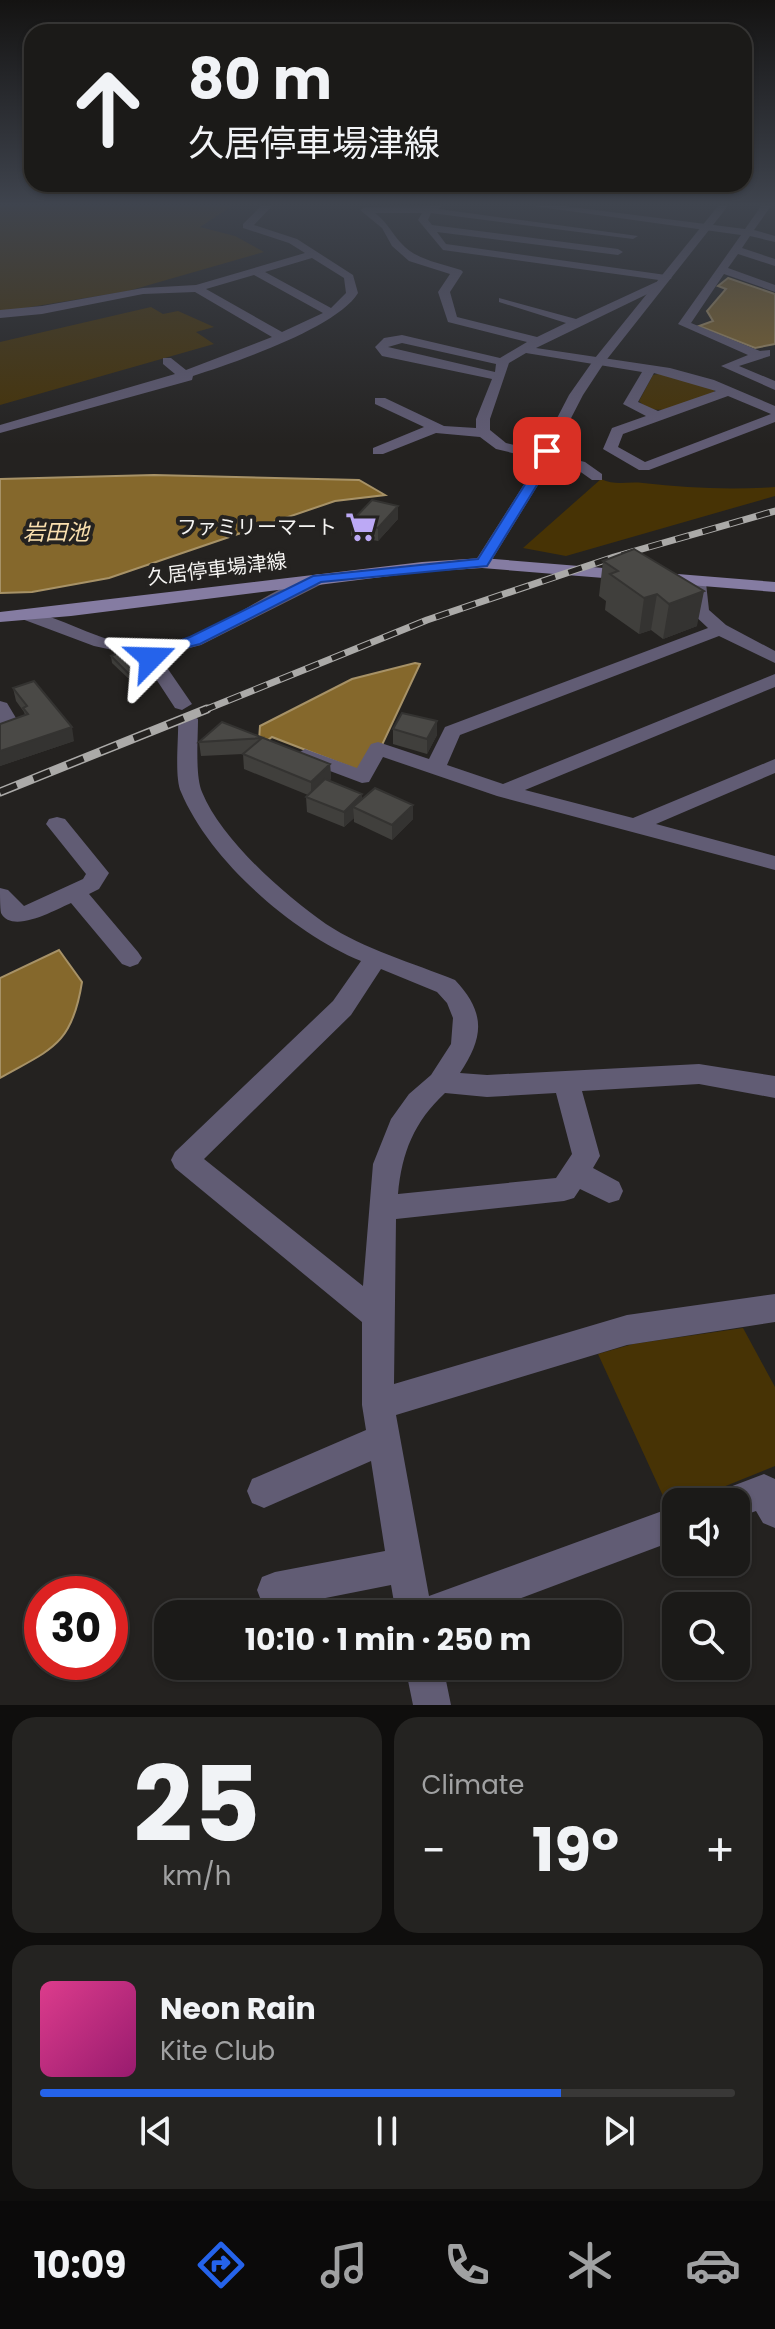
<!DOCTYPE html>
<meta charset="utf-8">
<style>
body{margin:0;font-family:Poppins,"Noto Sans JP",sans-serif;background:#242321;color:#f1f3f6;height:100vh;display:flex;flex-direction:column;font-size:30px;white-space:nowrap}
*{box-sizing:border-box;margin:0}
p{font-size:26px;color:#a0a1a2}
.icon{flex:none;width:44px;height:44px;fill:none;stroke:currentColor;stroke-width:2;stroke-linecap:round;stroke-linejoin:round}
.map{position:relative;height:1705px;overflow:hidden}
.details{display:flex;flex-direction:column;gap:12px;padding:12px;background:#0f0e0d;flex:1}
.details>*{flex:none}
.guide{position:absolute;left:24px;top:24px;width:728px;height:168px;border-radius:24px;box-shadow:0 2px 6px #0004,0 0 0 2px #393837;background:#1b1a18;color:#f1f3f6;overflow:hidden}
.fabs{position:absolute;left:662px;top:1488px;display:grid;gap:16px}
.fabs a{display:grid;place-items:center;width:88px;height:88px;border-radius:16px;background:#1b1a18;box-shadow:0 2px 6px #0004,0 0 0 2px #393837;font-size:40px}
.speed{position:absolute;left:24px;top:1576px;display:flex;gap:16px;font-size:40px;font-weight:700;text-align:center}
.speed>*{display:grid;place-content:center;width:104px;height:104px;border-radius:50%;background:#1b1a18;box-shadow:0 2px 6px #0004,0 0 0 2px #393837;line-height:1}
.speed .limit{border:12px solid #d22;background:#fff;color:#111}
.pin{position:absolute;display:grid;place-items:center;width:68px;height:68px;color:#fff;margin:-34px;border-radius:16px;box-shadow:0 4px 12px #0006}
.me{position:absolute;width:88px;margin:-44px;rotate:68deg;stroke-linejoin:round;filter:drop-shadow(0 0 6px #0008)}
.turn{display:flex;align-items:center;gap:28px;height:168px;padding:0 32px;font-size:36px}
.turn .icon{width:104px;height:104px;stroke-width:2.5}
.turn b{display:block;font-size:56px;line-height:68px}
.big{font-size:60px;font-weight:700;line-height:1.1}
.details .tile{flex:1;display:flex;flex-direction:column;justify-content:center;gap:12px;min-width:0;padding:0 28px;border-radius:24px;background:#242321}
.details .dial{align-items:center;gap:0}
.dial b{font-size:104px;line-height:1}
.song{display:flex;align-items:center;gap:24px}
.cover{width:96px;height:96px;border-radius:12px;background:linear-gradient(135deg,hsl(330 70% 55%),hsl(320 70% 35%))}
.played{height:8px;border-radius:4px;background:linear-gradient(90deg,#2563eb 75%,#393837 75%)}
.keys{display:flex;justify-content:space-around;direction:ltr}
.heat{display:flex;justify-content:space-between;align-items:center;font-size:44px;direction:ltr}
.details .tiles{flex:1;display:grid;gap:12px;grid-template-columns:1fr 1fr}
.tile:last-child{grid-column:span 2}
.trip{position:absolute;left:154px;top:1600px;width:468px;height:80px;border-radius:24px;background:#1b1a18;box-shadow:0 2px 6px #0004,0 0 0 2px #393837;font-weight:700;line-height:80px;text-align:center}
.dock{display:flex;height:128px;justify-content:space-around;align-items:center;background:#0b0a0a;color:#a0a1a2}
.dock .icon{width:56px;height:56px}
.dock .current{color:#2563eb}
.dock b{font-size:36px;color:#f1f3f6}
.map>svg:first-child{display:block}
</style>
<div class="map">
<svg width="775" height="1705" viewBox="0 0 775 1705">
<rect width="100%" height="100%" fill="#242220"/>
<path fill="#473305" d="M0 206H232L200 227 235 236 264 252 128 291 0 312Z
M151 307 163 314 178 311 214 327 196 332 214 344 0 405V342Z
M663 373 714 389V393C692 400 658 422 639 401L653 375Z
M601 479C616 486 627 481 643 483 687 488 730 490 775 487V496L566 556 523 548Z
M743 1328 775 1387V1466L686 1502H676V1506L669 1509 598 1354 633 1344Z"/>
<path fill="#85682c" stroke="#a79267" stroke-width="2" d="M728 278 775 294V344L755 348 699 326 713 321 707 311 726 289 718 286Z
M154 475 359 480 385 495 335 501 109 578 32 592 0 593V479Z
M415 663 420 664 382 745 362 769H355L272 737 264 743 259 741 260 726 352 679Z
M59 950 82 982C72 1046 51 1049 0 1078V978Z"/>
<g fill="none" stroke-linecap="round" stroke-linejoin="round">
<path fill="#615c74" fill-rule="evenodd" d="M261 206H272L254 225 297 239 353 275 358 293C337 328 233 363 193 376L192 380 0 433V425L175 374 163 364V358H171L186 370 272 337 195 292 143 294 42 314 0 318V310L42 306 143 288 196 285 305 253 289 243 243 228V224ZM312 258 344 278 346 293 331 308 265 272ZM254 275 323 313 282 332 206 289Z
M442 206 439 209 638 236 633 239 431 213 428 220 432 225 618 249 623 252 618 255 437 232 446 244 666 275 672 278 666 281 443 250 418 220 422 213H375C387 222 391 232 401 243 416 260 440 263 461 270L463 272 450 292 457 317 537 337 566 323 499 302V298L576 319 656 282H664V286L536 348 670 368 714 380 775 406V422L649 470H639L603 449 612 428 646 416 623 404 642 372 526 353 509 363 490 419V430L506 443 585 462 602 474V480H592L575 468 496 449 480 437 436 433 383 454H373V448L424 427 375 404V398H385L444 426 476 428V419L492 379 382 356 375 347 384 338 402 335 500 358 527 342 448 322 438 292 450 274 409 261 392 246 382 228 360 210 365 207ZM402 343 496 364 495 372 388 347ZM654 373 716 391 658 411 638 402ZM728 396 771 414 645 462 618 447 623 434Z
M533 206H564L745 229 761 206H771L754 230 775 236V242L750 236 742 248 775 259V266L738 254 728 268 775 285V292L724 274 691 323 760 351 770 350V356L739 366 775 381V390L721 366 748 355 678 324 741 235Z
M318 574 324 575 326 579 324 583 201 645 159 656 192 704 182 710 175 708 141 656 94 646 22 619 19 615 28 610C68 620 105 645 147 647 202 648 265 587 318 574Z
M698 578 706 583 709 610 726 625 775 651V663L719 636 460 735 447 765 503 784 775 674V687L525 790 633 818 775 759V773L656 824 775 856V870L497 796 383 757 369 782 362 783 298 759 295 755 305 749 357 768 371 744 378 742 429 759 445 727 708 628 691 612 690 583Z
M0 701 7 703 19 723 16 727 9 729 0 724Z
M188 713 198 719C198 738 195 776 202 792 221 839 284 895 326 924 364 949 413 963 455 980 486 1013 484 1037 460 1073L487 1075 699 1064 775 1076V1098L699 1084 582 1091 600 1156 593 1168 619 1182 623 1191 619 1200 609 1203 580 1189 574 1198 564 1201 396 1219 394 1384 627 1315 775 1294V1322L627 1345 396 1415 429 1596 676 1506V1540L479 1614H396L391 1585 275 1608 262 1603 257 1590 262 1577 275 1572 385 1551 371 1461 264 1508 252 1503 247 1491 252 1479 366 1430 362 1405V1322L175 1168 171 1160 175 1152 333 1001 361 961C293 933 210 861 181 792 174 777 179 737 178 719ZM381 969 437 992 447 1003 453 1018 451 1044 431 1075 409 1094 391 1119 373 1164 363 1286 204 1159 351 1015ZM445 1093 487 1097 556 1093 572 1154 556 1178 398 1194C402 1152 414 1122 445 1093Z
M57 817 65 819 109 873 99 889 89 894 138 952 142 958 138 964 130 967 122 964 71 903C57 909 12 935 1 913 0 907 0 895 0 888L8 890 24 906 83 879 86 874 46 824 49 819Z
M764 1474 775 1479V1528L763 1523 756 1511 736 1518V1502H717L722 1490Z
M405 1666H443L451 1705H413Z"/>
<path fill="#615c74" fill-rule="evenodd" d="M718 206H728L604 363 583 395 554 451V459L490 563 482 568 476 567 474 563 540 459V451L569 395 595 358Z"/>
<path fill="#857ca2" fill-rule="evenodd" d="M482 558 775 582V592L482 568 422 572 71 616 0 622V612L422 562Z"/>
<defs>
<path id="rail-far1" d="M202 711 427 620 614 557 775 511"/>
<path id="rail" d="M0 792 207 709"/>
</defs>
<use href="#rail-far1" stroke="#abaaa8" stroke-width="7"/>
<use href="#rail" stroke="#abaaa8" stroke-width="9"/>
<use href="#rail-far1" stroke="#242220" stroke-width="5" stroke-dasharray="14" stroke-linecap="butt"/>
<use href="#rail" stroke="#242220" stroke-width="6" stroke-dasharray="18" stroke-linecap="butt"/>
</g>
<path fill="#403f3c" d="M398 519 378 541 351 536V522Z
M634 549 697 626 663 639 651 630 639 634 605 610 606 601 599 596 603 561Z
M111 656 148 667 150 675 131 681 112 663Z
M13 688 74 741 0 766V724L25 715 24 712 16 701Z
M222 722 330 764 331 779 328 781 362 799 413 819 392 840 354 822V818L344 827 307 812 306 797 308 795 244 769 243 754 201 756 199 742Z
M393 729 437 735 427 754 393 744Z"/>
<path fill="#343331" d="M398 506V519L378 541V528Z
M704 591 697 626 663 639 669 604Z
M657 594 651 630 639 634 644 598Z
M148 667 150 675 131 681 129 674Z
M437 721V735L427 754V739Z
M72 727 74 741 0 766V751Z
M330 764 331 779 311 797V782Z
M362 794V809L353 807 354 818 344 827V812Z
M413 805V819L392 840V825Z"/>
<path fill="#4a4946" stroke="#343331" stroke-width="2" d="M372 500 398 506 378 528 351 522Z
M634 549 704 591 669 604 657 594 644 598 610 574 618 571 603 561Z
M129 649 141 655 148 667 129 674 111 656Z
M34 681 72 727 0 751V724L28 714 23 708 27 706 13 688Z
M402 713 437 721 427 739 393 729Z
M222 722 330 764 311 782 243 754 262 738 199 742Z
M325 779 362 794 344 812 306 797Z
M375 788 413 805 392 825 353 807Z"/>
<linearGradient id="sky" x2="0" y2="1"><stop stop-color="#141312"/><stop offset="0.46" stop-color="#3f444e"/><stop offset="1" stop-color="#3f444e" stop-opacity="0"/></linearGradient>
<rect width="775" height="445" fill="url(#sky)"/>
<path fill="#2563eb" stroke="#184099" stroke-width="2" d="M543 449H551L553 459 487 566 321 582 200 644 157 655 156 661 151 662 145 661 140 652 142 648 171 644 190 637 313 576 478 559 541 459Z"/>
<defs>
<symbol id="supermarket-bare" viewBox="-9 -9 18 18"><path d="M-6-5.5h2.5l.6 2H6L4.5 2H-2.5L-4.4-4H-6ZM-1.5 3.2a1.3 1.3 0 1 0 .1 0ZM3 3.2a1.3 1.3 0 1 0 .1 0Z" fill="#bca9f5" stroke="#242220" stroke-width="2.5" paint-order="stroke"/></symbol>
</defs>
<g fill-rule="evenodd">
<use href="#supermarket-bare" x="339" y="505" width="44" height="44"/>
</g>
<g text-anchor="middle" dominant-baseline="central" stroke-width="8" stroke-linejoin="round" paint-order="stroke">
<g font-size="20" fill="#f5f4f2" stroke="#242220" text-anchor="end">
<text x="337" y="527">ファミリーマート</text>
</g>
<g font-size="20" fill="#f5f4f2" stroke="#242220">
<text transform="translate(217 569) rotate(-7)">久居停車場津線</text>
</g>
<g font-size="22" font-style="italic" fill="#fae0af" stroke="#242220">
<text x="56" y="532">岩田池</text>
</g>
</g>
</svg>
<div class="fabs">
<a><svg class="icon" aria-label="sound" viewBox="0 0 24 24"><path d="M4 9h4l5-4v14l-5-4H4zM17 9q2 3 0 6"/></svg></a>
<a><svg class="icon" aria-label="search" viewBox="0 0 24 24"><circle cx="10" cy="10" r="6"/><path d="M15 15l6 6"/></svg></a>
</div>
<div class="speed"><div class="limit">30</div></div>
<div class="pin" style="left:547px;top:451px;background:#d93025"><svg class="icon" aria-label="arrive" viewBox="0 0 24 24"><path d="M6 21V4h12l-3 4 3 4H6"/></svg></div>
<svg class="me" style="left:151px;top:658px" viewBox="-20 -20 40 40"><path d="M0-17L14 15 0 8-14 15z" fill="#2563eb" stroke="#fff" stroke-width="4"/></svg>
<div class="trip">10:10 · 1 min · 250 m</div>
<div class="guide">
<div class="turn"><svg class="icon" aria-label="ahead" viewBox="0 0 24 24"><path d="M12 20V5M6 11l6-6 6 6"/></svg><div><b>80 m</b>久居停車場津線</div></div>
</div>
</div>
<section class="details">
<div class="tiles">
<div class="tile dial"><b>25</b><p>km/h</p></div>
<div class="tile"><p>Climate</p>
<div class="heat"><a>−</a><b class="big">19°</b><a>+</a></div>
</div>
<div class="tile">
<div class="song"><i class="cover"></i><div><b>Neon Rain</b><p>Kite Club</p></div></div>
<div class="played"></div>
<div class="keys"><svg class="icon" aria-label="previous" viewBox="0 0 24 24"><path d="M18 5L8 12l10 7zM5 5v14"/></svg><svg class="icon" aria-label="pause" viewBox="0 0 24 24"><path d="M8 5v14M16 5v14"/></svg><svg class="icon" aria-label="next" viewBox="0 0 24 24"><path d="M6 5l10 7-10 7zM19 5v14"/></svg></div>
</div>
</div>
</section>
<nav class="dock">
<b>10:09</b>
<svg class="icon current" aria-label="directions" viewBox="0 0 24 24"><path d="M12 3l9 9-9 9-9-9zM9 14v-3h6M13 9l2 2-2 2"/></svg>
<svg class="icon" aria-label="music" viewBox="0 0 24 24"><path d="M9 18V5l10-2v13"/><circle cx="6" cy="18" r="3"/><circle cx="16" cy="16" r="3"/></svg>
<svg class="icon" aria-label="phone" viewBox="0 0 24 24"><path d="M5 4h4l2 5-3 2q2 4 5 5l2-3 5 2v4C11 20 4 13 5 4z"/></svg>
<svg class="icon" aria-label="climate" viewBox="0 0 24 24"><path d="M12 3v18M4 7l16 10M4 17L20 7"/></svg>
<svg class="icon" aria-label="car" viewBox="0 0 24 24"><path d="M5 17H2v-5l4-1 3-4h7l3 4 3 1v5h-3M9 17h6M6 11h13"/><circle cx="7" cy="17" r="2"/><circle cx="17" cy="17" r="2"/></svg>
</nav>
